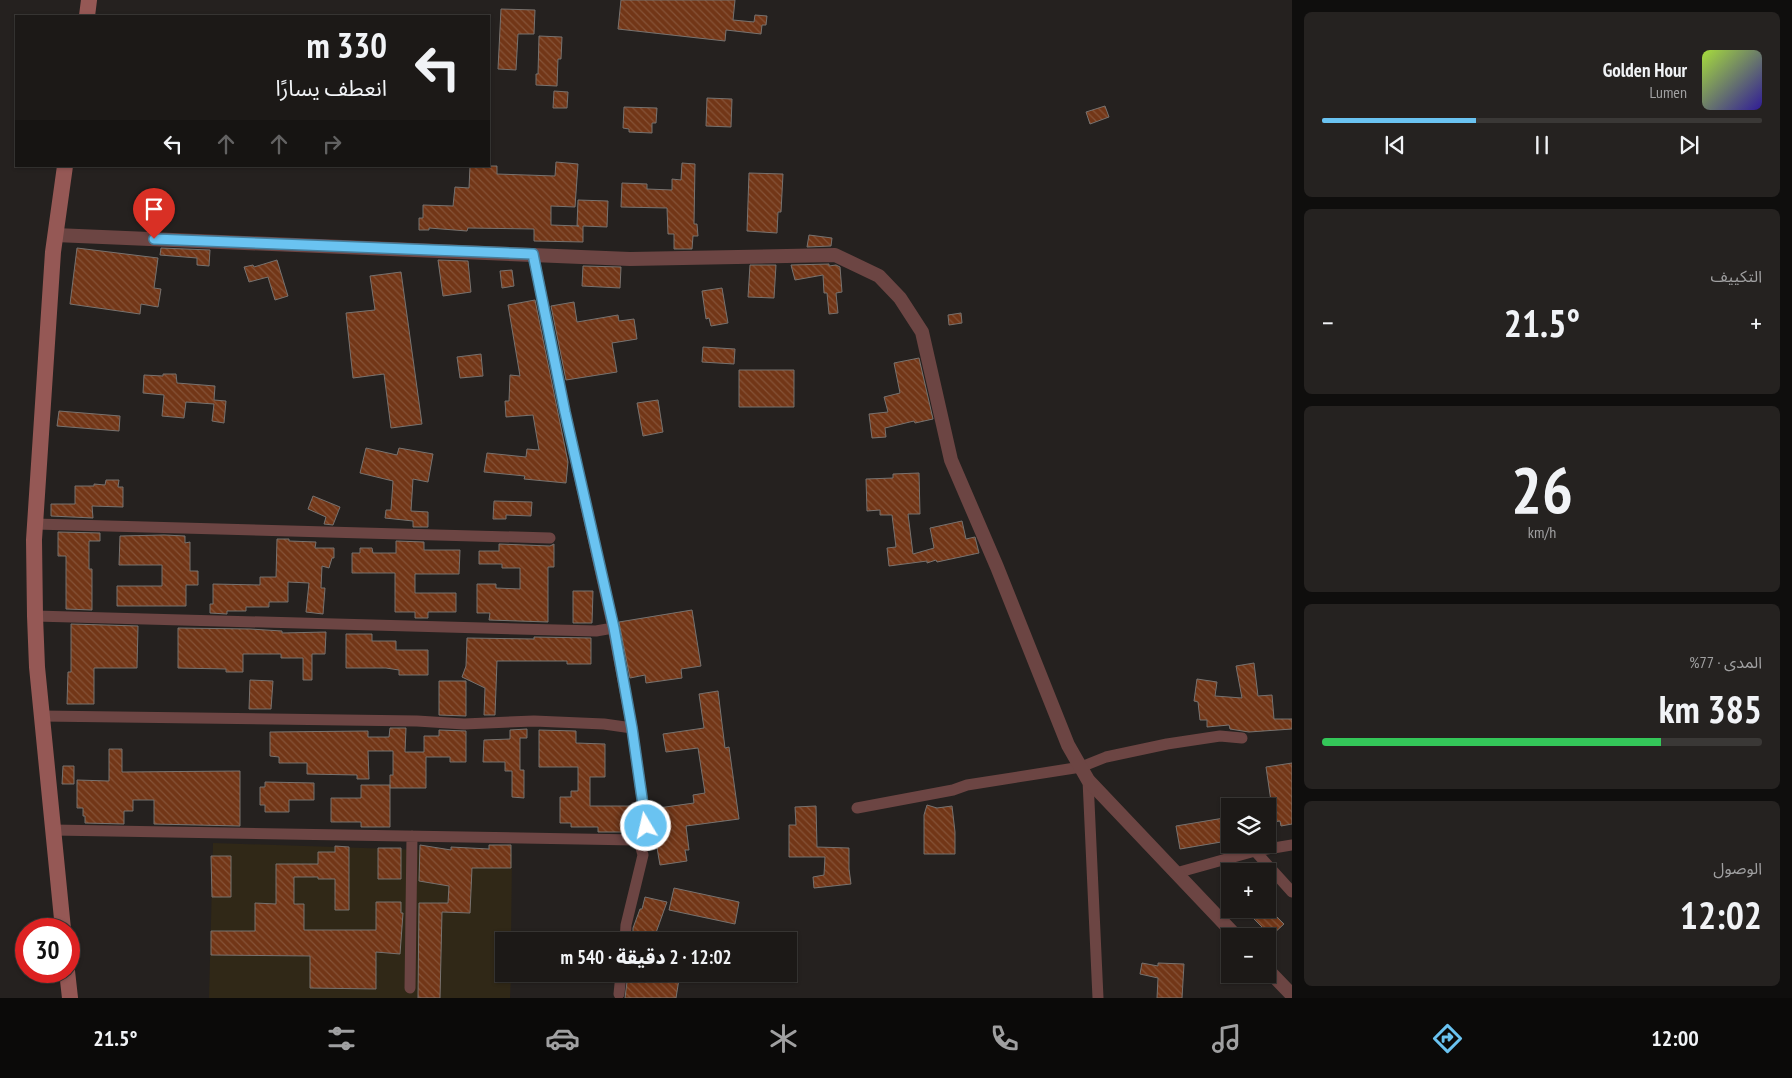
<!DOCTYPE html>
<html lang="ar">
<meta charset="utf-8">
<style>
body{margin:0;font-family:"PT Sans Narrow","Noto Sans Arabic",sans-serif;background:#252220;color:#f1f3f6;direction:rtl;height:100vh;display:flex;flex-direction:column;font-size:19px;white-space:nowrap}
*{box-sizing:border-box;margin:0}
p{font-size:16px;color:#a0a0a1}
.icon{flex:none;width:28px;height:28px;fill:none;stroke:currentColor;stroke-width:2;stroke-linecap:round;stroke-linejoin:round}
.map{position:relative;flex:1;overflow:hidden;direction:ltr}
.panel{display:flex;flex-direction:column;gap:12px;padding:12px;background:#0f0e0d;width:500px}
.panel>*{flex:none}
.hud{position:absolute;left:15px;top:15px;width:475px;height:152px;border-radius:0px;box-shadow:0 1px 4px #0004,0 0 0 1px #3a3836;direction:rtl;background:#1c1917;color:#f1f3f6;overflow:hidden}
.buttons{position:absolute;left:1221px;top:798px;display:grid;gap:10px}
.buttons a{display:grid;place-items:center;width:55px;height:55px;border-radius:0px;background:#1c1917;box-shadow:0 1px 4px #0004,0 0 0 1px #3a3836;font-size:25px}
.speed{position:absolute;left:15px;top:918px;display:flex;gap:10px;font-size:25px;font-weight:700;text-align:center}
.speed>*{display:grid;place-content:center;width:65px;height:65px;border-radius:50%;background:#1c1917;box-shadow:0 1px 4px #0004,0 0 0 1px #3a3836;line-height:1}
.speed .limit{border:8px solid #d22;background:#fff;color:#111}
.pin{position:absolute;display:grid;place-items:center;width:42px;height:42px;color:#fff;margin:-51px -21px;border-radius:50% 50% 50% 0;rotate:-45deg;box-shadow:0 0 5px #0007}
.pin .icon{rotate:45deg}
.me{position:absolute;width:55px;margin:-28px;rotate:351deg;stroke-linejoin:round;filter:drop-shadow(0 0 4px #0008)}
.turn{display:flex;align-items:center;gap:18px;height:105px;padding:0 20px;font-size:22px}
.turn .icon{width:65px;height:65px;stroke-width:2.5}
.turn b{display:block;font-size:35px;line-height:42px}
.lanes{display:flex;align-items:center;height:48px;padding:0 20px;background:#0003;justify-content:center;gap:25px;direction:ltr}
.lanes .off{opacity:.35}
.big{font-size:38px;font-weight:800;line-height:1.1}
.panel .widget{flex:1;display:flex;flex-direction:column;justify-content:center;gap:8px;min-width:0;padding:0 18px;border-radius:8px;background:#252220}
.panel .dial{align-items:center;gap:0}
.dial b{font-size:65px;line-height:1}
.song{display:flex;align-items:center;gap:15px}
.cover{width:60px;height:60px;border-radius:8px;background:linear-gradient(135deg,hsl(80 70% 55%),hsl(250 70% 35%))}
.played{height:5px;border-radius:2px;background:linear-gradient(90deg,#6ac3f1 35%,#3a3836 35%)}
.keys{display:flex;justify-content:space-around;direction:ltr}
.heat{display:flex;justify-content:space-between;align-items:center;font-size:28px;direction:ltr}
.charge{height:8px;border-radius:4px;background:linear-gradient(90deg,#34c759 77%,#3a3836 0)}
.trip{position:absolute;left:495px;top:932px;width:302px;height:50px;border-radius:0px;background:#1c1917;box-shadow:0 1px 4px #0004,0 0 0 1px #3a3836;font-weight:800;line-height:50px;text-align:center;direction:rtl}
.tab-bar{display:flex;height:80px;justify-content:space-around;align-items:center;background:#0b0a09;color:#a0a0a1}
.tab-bar .icon{width:35px;height:35px}
.tab-bar .active{color:#6ac3f1}
.tab-bar b{font-size:22px;color:#f1f3f6}
main{display:flex;flex:1;min-height:0}
.map>svg:first-child{display:block}
</style>
<main>
<section class="panel">
<div class="widget">
<div class="song"><i class="cover"></i><div><b>Golden Hour</b><p>Lumen</p></div></div>
<div class="played"></div>
<div class="keys"><svg class="icon" aria-label="previous" viewBox="0 0 24 24"><path d="M18 5L8 12l10 7zM5 5v14"/></svg><svg class="icon" aria-label="pause" viewBox="0 0 24 24"><path d="M8 5v14M16 5v14"/></svg><svg class="icon" aria-label="next" viewBox="0 0 24 24"><path d="M6 5l10 7-10 7zM19 5v14"/></svg></div>
</div>
<div class="widget"><p>التكييف</p>
<div class="heat"><a>−</a><b class="big">21.5°</b><a>+</a></div>
</div>
<div class="widget dial"><b>26</b><p>km/h</p></div>
<div class="widget"><p>المدى · 77%</p><b class="big">385 km</b><div class="charge"></div></div>
<div class="widget"><p>الوصول</p><b class="big">12:02</b></div>
</section>
<div class="map">
<svg width="1292" height="998" viewBox="0 0 1292 998">
<defs>
<pattern id="building-back-hatch" width="6" height="6" patternUnits="userSpaceOnUse" patternTransform="scale(1.25)"><rect width="6" height="6" fill="#723617"/><path d="M-1 5l2 2M0 0l6 6M5-1l2 2" fill="none" stroke="#865338"/></pattern>
</defs>
<rect width="100%" height="100%" fill="#25211f"/>
<path fill="#302817" d="M213 843 512 853 511 941H504V974H511L510 998H209Z"/>
<path fill="url(#building-back-hatch)" stroke="#77726f" d="M621 0H735L733 20 754 22 755 15 767 16 766 25H762L761 34 726 30 725 41 618 29Z
M501 9 535 10 534 34H518L516 70 498 69Z
M539 36 562 37 561 59H558L557 86 536 85V74H538Z
M554 91 568 92 567 108H553Z
M707 98 732 99 731 127 706 126Z
M1105 106 1109 117 1090 124 1086 112Z
M624 107 657 108 656 123H652V133L629 132V129L623 128Z
M556 162 578 164 575 207 551 206V225L579 226H577L578 200 608 201 607 227 583 226V242L534 241V229L468 228 467 231 429 228V230H419V218H423V205L453 206 455 187 469 188 470 166H497V174L555 176Z
M682 163 695 164 694 224H697L698 236H693L692 249H674V234H668L667 208 621 207 622 183 647 184V189L672 190V179L681 180Z
M749 173 783 174 781 212H778L777 233 747 231Z
M809 235 832 238 831 246 807 247Z
M77 248 158 258 154 288 161 289 158 307 141 304 140 314 70 304Z
M161 248 210 250 209 266 197 265V258L160 255Z
M277 260 288 296 275 300 268 277 249 282 244 267 253 265 254 267Z
M438 260 468 261 471 292 443 296Z
M829 264V266L836 265 840 267 842 292 836 293 838 313 829 314 827 293H824L823 275 795 280 791 265Z
M750 265H776L774 298 748 297Z
M583 266 621 267 620 288 582 286Z
M512 270 514 286 502 288 500 271Z
M401 272 422 424 391 428 384 374 353 378 346 313 375 310 370 276Z
M722 288 728 323 711 326 709 318 706 319 702 291Z
M535 300 568 462 566 483 524 479 525 476 484 472 487 453 526 457 527 449 539 450 533 415 506 417 505 401H509L510 375 520 376 508 305Z
M574 302 577 322 618 315 619 321 634 319 637 339 612 343 617 372 566 380 551 306Z
M961 313 962 323 949 325 948 315Z
M703 347 735 349 734 364 702 362Z
M481 354 483 376 460 378 457 357Z
M919 358 933 419 915 423 914 421 885 428 886 437 872 438 869 414 888 412 884 397 900 393 894 363Z
M739 370H794V407H739Z
M163 374H176L177 383 215 386 214 400 226 401 224 423 212 421 214 404 186 402 184 418 162 416 164 395 143 393 144 375 163 376Z
M658 400 663 432 643 436 637 403Z
M59 411 120 416 119 431 57 426Z
M366 448 397 455 399 448 433 454 428 482 413 479 411 511 428 512V527H413V521L385 518 386 510H391L393 481 360 473Z
M919 473 920 514H908L913 554 934 548 930 528 962 521 966 539 975 537 979 553 937 562 936 560 927 563V561L889 566 887 548 896 547 892 515H880V510L867 511 866 479 893 478V474Z
M106 480H119L118 487H123V507L92 506 93 518 51 516V504H75V486H94V484L105 485Z
M313 496 340 507 333 525 324 524 326 517 308 509Z
M494 501 532 502 531 516 506 515V519H493Z
M58 532 100 533V541H89V569H92V610L66 609V556H58Z
M164 535 185 536V543L190 542V571H198V585H186V606H117V586H162V565H119L120 536Z
M277 539H289V541L316 542 315 548H334V558H332L329 568 322 566 321 588H325L323 614 306 612 309 583 288 582V602H269V607H246V611H227V614L210 613V604H213V584L260 585V577H276Z
M396 541 424 542V550H460L459 574H415V593H456V612H428V618H415V612H395V573H352V553H360V548H372L373 553H396Z
M499 544 550 546 554 544V567H548V622L489 620 490 613H477V584H496V588L520 589V568H502V564H479V551H499Z
M573 591H593L592 623H573Z
M692 610 701 666 681 669 682 678 646 683 645 675 630 678 619 622Z
M71 624 138 626 137 668H94V704H67L68 672H71Z
M178 628 250 629 282 631V633L326 632 325 654H312V680H303V658H281V654H243V672H226V669L178 668Z
M346 634H372V641H396V650H428V675H399V670L386 668H346Z
M534 637 591 638V664H567V661H497L495 715H484L485 688 462 677 466 666 467 638 534 639Z
M1254 663 1258 696 1272 695 1274 719H1292V729L1249 732 1230 729 1229 725 1207 727V720H1200L1198 702 1194 701 1197 679 1217 682 1215 696 1242 698 1236 666Z
M250 680 273 681 271 709H249Z
M439 681H466V716L439 715Z
M718 691 725 748 729 747 739 819 686 826 689 850H685L687 861 660 865 656 842 658 837 653 825 651 809 694 803 693 795 705 793 698 748 666 752 663 734 704 728 699 694Z
M390 728H406L405 752H424V736H439V730L466 731V762H450V757H426V788H390V775H393V751H368L369 779H357V775L307 774V763H279V757L270 756V732L368 731V737H389Z
M527 729V738H520V770H524V798L512 797V771H505V762H483L484 740 510 739V730Z
M539 730 576 731V743L605 744V777H590V806H630V832H598V827H571V823H560V797H571V791H578V767H539Z
M109 749H122V772L240 771V826L154 824V800H133V811H124V824L85 823V816H83V808H77V780L109 781Z
M1292 763V824L1281 826 1280 821 1272 822 1270 808H1272L1266 767Z
M63 766H74V784H62Z
M265 782 314 783V800H289V812H265V805H260V787H265Z
M361 785H390V827H361V822H331V798H361Z
M927 805 937 808 952 806 955 832V854H924V815Z
M816 806 817 847 849 848V869L851 884 814 888 813 877 824 875 825 857H789V825H796L795 807Z
M1230 817V828L1225 829 1227 841 1180 849 1176 826Z
M420 845 451 850V847L489 849V845H511V868H472L470 913 442 912 440 998H418L419 903H448L449 886 419 881Z
M335 846 349 847V910H335V879H318V877H294V904H304V930H376V902H401V913H403L400 954 376 952V989L310 988V956L211 955V931H255V903L276 904V864H318V852H335Z
M378 848H401V879H378Z
M211 856H231V897H212Z
M674 888 739 902 735 924 669 910Z
M645 897 667 902 653 941H633V928L640 909H642Z
M1258 909H1269L1284 924 1271 936 1251 916Z
M1142 963 1158 966V963L1184 964 1182 998H1157L1158 978 1140 974Z
M628 974 679 979 676 998H625Z"/>
<g fill="none" stroke-linecap="round" stroke-linejoin="round">
<path stroke="#6c4543" stroke-width="11" d="M533 254 565 412 613 628 632 728 646 827 651 837 640 844
M35 524 550 538
M35 616 596 631 613 628
M41 716 417 721 464 724 534 721 604 724 632 728
M1088 780 1098 998
M857 808 953 790 967 785 1081 767 1106 757 1167 744 1220 736 1242 738
M53 830 636 840 640 844 643 855 626 925 625 941
M1255 851 1292 845
M1176 873 1255 851 1292 892
M410 988 412 836
M619 994 621 974"/>
<path stroke="#6c4543" stroke-width="14" d="M55 235 630 259 835 255 879 276 900 298 922 332 951 460 997 567 1068 745 1088 780 1236 936
M1268 970 1292 995"/>
<path stroke="#955855" stroke-width="16" d="M87 16 89 0
M63 929 37 667 35 616 34 540 53 252 65 166
M67 971 70 998"/>
</g>
<g fill="none" stroke-linecap="round" stroke-linejoin="round">
<defs>
<path id="route" d="M154 239 533 254 565 412 614 628 632 728 646 826"/>
</defs>
<use href="#route" stroke="#457f9d" stroke-width="12"/>
<use href="#route" stroke="#6ac3f1" stroke-width="9"/>
</g>
</svg>
<div class="buttons">
<a><svg class="icon" aria-label="layers" viewBox="0 0 24 24"><path d="M12 4l9 5-9 5-9-5zM3 14l9 5 9-5"/></svg></a>
<a>+</a>
<a>−</a>
</div>
<div class="speed"><div class="limit">30</div></div>
<div class="pin" style="left:154px;top:239px;background:#d93025"><svg class="icon" aria-label="arrive" viewBox="0 0 24 24"><path d="M6 21V4h12l-3 4 3 4H6"/></svg></div>
<svg class="me" style="left:646px;top:826px" viewBox="-20 -20 40 40"><circle r="17" fill="#6ac3f1" stroke="#fff" stroke-width="3"/><path d="M0-11L8 9 0 5-8 9z" fill="#fff"/></svg>
<div class="trip">12:02 · 2 دقيقة · 540 m</div>
<div class="hud">
<div class="turn"><svg class="icon" aria-label="left" viewBox="0 0 24 24"><path d="M17 20v-9H6M10 6l-5 5 5 5"/></svg><div><b>330 m</b>انعطف يسارًا</div></div>
<div class="lanes"><svg class="icon" aria-label="left" viewBox="0 0 24 24"><path d="M17 20v-9H6M10 6l-5 5 5 5"/></svg><svg class="icon off" aria-label="ahead" viewBox="0 0 24 24"><path d="M12 20V5M6 11l6-6 6 6"/></svg><svg class="icon off" aria-label="ahead" viewBox="0 0 24 24"><path d="M12 20V5M6 11l6-6 6 6"/></svg><svg class="icon off" aria-label="right" viewBox="0 0 24 24"><path d="M7 20v-9h11M14 6l5 5-5 5"/></svg></div>
</div>
</div>
</main>
<nav class="tab-bar">
<b>12:00</b>
<svg class="icon active" aria-label="directions" viewBox="0 0 24 24"><path d="M12 3l9 9-9 9-9-9zM9 14v-3h6M13 9l2 2-2 2"/></svg>
<svg class="icon" aria-label="music" viewBox="0 0 24 24"><path d="M9 18V5l10-2v13"/><circle cx="6" cy="18" r="3"/><circle cx="16" cy="16" r="3"/></svg>
<svg class="icon" aria-label="phone" viewBox="0 0 24 24"><path d="M5 4h4l2 5-3 2q2 4 5 5l2-3 5 2v4C11 20 4 13 5 4z"/></svg>
<svg class="icon" aria-label="climate" viewBox="0 0 24 24"><path d="M12 3v18M4 7l16 10M4 17L20 7"/></svg>
<svg class="icon" aria-label="car" viewBox="0 0 24 24"><path d="M5 17H2v-5l4-1 3-4h7l3 4 3 1v5h-3M9 17h6M6 11h13"/><circle cx="7" cy="17" r="2"/><circle cx="17" cy="17" r="2"/></svg>
<svg class="icon" aria-label="filters" viewBox="0 0 24 24"><path d="M4 7h16M4 17h16"/><circle cx="9" cy="7" r="2"/><circle cx="15" cy="17" r="2"/></svg>
<b>21.5°</b>
</nav>
